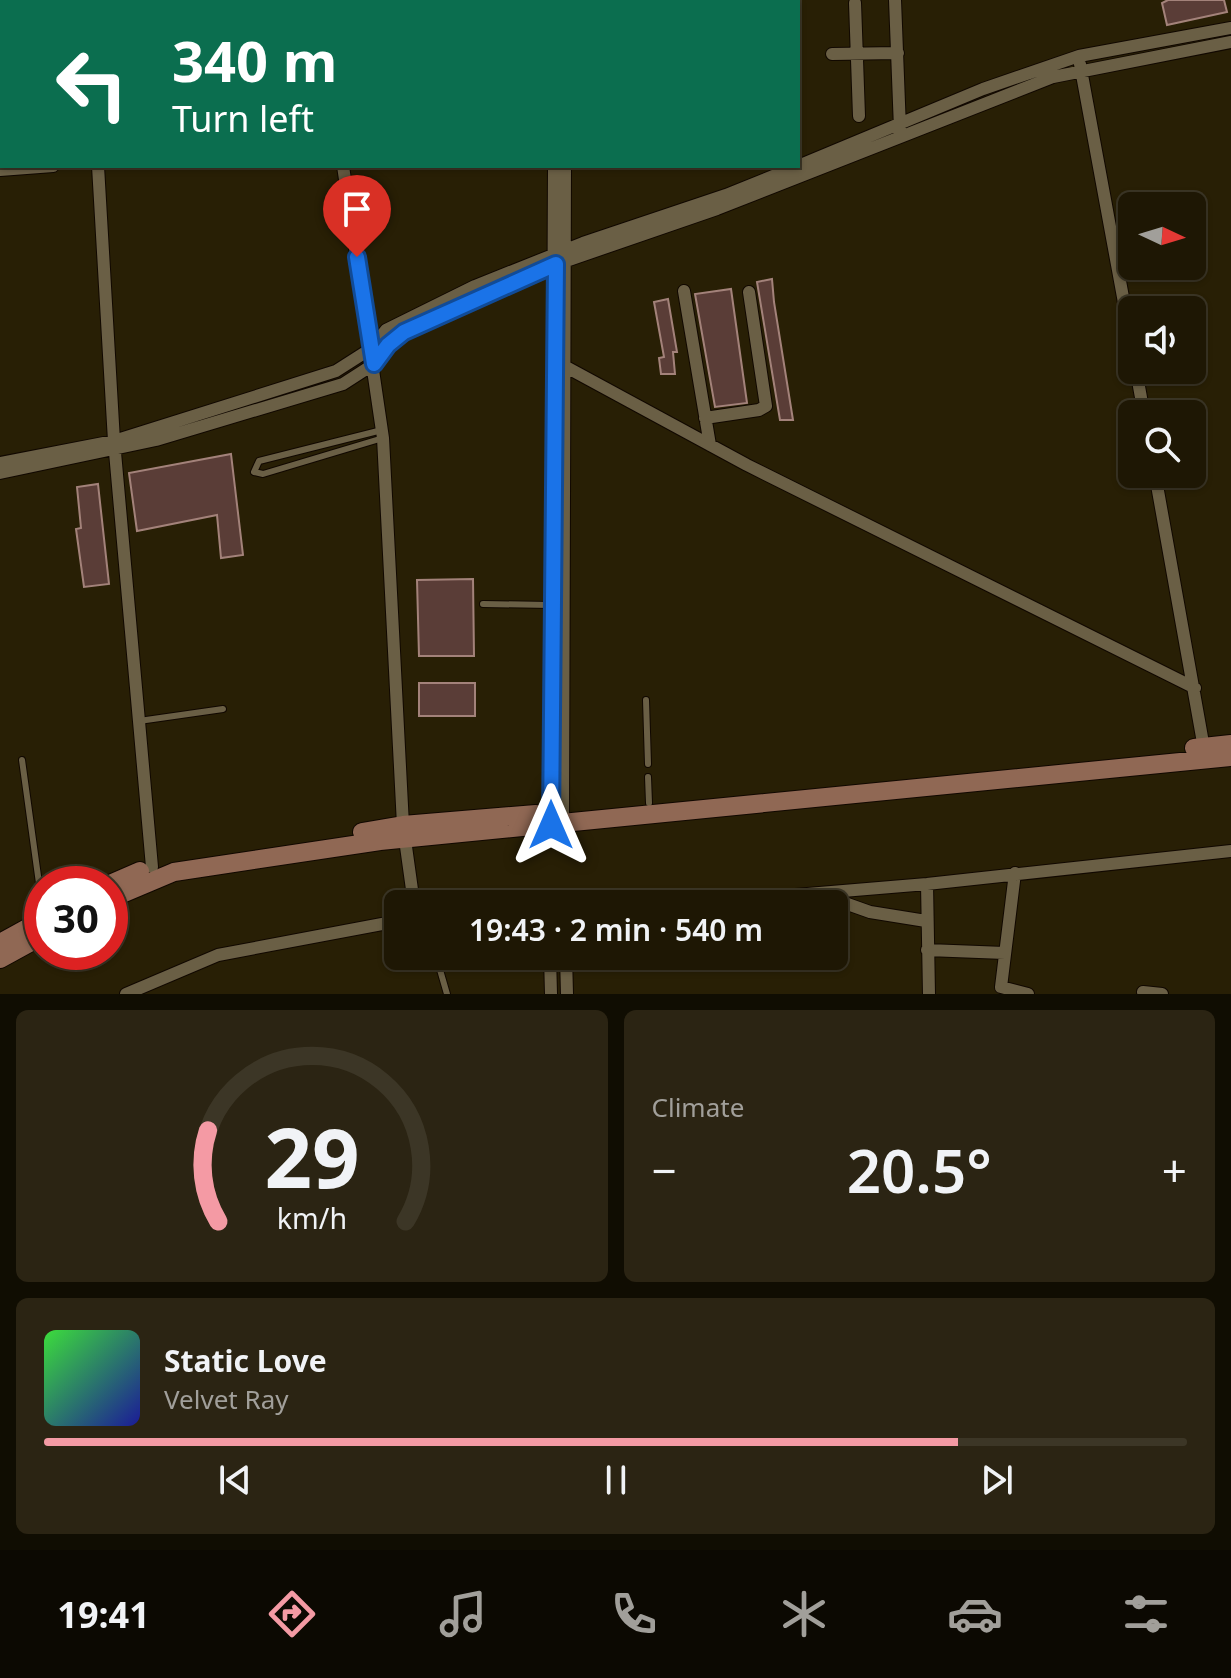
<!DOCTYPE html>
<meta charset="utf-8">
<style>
body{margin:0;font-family:"Noto Sans",sans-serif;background:#2b2413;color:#f1f3f6;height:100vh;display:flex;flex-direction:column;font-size:30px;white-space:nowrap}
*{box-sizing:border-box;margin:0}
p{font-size:26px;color:#a19f9a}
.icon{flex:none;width:44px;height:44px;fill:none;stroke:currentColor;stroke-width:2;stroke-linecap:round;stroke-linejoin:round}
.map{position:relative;height:994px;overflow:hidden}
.side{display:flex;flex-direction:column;gap:16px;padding:16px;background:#100d02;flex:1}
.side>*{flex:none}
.top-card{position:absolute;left:0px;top:0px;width:800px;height:168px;box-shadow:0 2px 6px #0004,0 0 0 2px #3c3626;background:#0b6e4f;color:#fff;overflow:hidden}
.needle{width:52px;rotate:94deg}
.fabs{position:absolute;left:1118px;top:192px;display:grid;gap:16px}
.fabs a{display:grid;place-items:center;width:88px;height:88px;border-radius:12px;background:#1e1704;box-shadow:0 2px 6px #0004,0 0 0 2px #3c3626;font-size:40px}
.speed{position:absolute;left:24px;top:866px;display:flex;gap:16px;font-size:40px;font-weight:700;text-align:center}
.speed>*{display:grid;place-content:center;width:104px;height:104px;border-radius:50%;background:#1e1704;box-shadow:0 2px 6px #0004,0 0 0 2px #3c3626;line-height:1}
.speed .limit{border:12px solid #d22;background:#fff;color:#111}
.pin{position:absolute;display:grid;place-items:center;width:68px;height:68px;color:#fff;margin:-82px -34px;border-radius:50% 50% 50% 0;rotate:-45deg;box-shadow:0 0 8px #0007}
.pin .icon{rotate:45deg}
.me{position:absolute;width:88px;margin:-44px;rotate:0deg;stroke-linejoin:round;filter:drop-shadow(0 0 6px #0008)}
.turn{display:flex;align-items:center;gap:28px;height:168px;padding:0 40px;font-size:36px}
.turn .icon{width:104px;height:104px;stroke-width:2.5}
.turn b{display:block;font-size:56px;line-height:68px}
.big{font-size:60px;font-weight:600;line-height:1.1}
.side .widget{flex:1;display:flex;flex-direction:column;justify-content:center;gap:12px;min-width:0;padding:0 28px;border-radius:12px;background:#2b2413}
.side .dial{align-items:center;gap:0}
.dial svg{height:208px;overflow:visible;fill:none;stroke:#3c3626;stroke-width:7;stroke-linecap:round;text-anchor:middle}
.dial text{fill:#f1f3f6;stroke:none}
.song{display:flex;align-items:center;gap:24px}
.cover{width:96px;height:96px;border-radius:12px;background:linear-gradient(135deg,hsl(120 70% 55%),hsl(240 70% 35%))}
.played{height:8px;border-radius:4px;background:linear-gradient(90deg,#f49aa4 80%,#3c3626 80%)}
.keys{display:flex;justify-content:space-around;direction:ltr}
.heat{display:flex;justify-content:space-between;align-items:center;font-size:44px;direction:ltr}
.side .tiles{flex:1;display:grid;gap:16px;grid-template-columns:1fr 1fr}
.widget:last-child{grid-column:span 2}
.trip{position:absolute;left:384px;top:890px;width:464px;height:80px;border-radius:12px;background:#1e1704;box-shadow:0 2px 6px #0004,0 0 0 2px #3c3626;font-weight:600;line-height:80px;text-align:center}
.menu{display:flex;height:128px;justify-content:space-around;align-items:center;background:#0c0902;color:#a19f9a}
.menu .icon{width:56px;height:56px}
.menu .current{color:#f49aa4}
.menu b{font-size:36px;color:#f1f3f6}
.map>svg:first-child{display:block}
</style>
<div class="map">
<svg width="1231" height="994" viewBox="0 0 1231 994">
<rect width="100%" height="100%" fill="#281f05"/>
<path fill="#5a3d37" stroke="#a3827a" stroke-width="2" d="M1168 0H1224L1227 12 1167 25 1162 3Z
M772 279 774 302 793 420H780L757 282Z
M731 289 747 403 715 407 695 294Z
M668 299 677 352H673L675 374H661L659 358 664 357 654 302Z
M231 454 243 555 221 558 217 515 137 531 129 473Z
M98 484 109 584 84 587 76 529 81 528 77 487Z
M473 579 474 656H419L417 580Z
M419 683H475V716H419Z"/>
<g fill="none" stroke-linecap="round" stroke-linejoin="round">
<defs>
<path id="service" d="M382 430 259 461 254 472 263 474 383 438
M483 604 551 605
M646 700 648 764
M139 721 223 709
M22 760 42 905
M648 777 649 803
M436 956 447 994"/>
<path id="minor" d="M319 0V2
M550 0V2
M564 0V2
M663 0 664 2
M895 0 900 129
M745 2V0
M855 3 859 116
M832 54 898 53
M1080 64 1132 346
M0 90 2 91
M0 157H2
M98 166 114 441 152 867
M343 166 383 438 403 825 414 904
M798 166 983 89 1079 56 1231 28
M0 170 53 166
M684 291 710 445
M555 361 747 465 1195 688
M1136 370 1144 414
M705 418 759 410 766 406 749 292
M0 463 114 441 336 371 372 348 386 330 475 286 583 243 726 195 798 166
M0 473 156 440 343 384 374 364 388 345 404 332 540 270 717 209 1053 77 1231 42
M1155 474 1205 754
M563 824 565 166
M551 825 554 166
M1015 873 1001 987 1028 994
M927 884 929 994
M825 896 870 912 926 921
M686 904 927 884 1231 851
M927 950 1005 953
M550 956 551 994
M566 956 567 994
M1143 992 1162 994
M126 994 218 955 398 921"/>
<path id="secondary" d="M1194 748 1231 744
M362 832 403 825 536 814
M110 884 140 871
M110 899 174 872 380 841 1231 757
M0 943 42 920
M0 959 42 936"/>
</defs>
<use href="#service" stroke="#110800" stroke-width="8"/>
<use href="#minor" stroke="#110800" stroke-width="14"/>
<use href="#secondary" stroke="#110800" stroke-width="20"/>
<use href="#service" stroke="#6a5f45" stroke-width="6"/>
<use href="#minor" stroke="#6a5f45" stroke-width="12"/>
<use href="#secondary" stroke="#906854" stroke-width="18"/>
</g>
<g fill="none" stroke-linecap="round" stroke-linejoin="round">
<defs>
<path id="route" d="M357 257 374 364 388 345 404 332 556 264 551 825"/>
</defs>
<use href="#route" stroke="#114b97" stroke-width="20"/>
<use href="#route" stroke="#1a73e8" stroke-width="14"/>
</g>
</svg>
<div class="fabs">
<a><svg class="needle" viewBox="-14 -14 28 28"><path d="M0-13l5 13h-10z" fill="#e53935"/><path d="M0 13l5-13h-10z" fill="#a19f9a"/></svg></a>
<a><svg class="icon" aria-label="sound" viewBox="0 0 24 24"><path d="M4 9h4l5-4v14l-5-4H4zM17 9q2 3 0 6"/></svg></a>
<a><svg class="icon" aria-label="search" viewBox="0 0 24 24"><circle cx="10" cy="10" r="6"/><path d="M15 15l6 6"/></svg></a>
</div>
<div class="speed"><div class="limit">30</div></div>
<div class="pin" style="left:357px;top:257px;background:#d93025"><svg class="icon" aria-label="arrive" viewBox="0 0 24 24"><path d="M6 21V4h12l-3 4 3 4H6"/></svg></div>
<svg class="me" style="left:551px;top:825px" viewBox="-20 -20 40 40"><path d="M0-17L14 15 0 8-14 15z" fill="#1a73e8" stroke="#fff" stroke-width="4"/></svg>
<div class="trip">19:43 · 2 min · 540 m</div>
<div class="top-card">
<div class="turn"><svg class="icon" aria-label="left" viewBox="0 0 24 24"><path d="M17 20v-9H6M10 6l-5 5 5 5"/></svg><div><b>340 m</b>Turn left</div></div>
</div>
</div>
<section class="side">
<div class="tiles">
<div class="widget dial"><svg viewBox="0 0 100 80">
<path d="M14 69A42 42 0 1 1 86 69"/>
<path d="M14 69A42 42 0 0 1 10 34" stroke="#f49aa4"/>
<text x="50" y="56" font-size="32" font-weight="700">29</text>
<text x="50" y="72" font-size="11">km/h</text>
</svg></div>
<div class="widget"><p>Climate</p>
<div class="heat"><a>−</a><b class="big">20.5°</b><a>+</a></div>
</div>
<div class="widget">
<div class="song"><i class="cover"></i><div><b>Static Love</b><p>Velvet Ray</p></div></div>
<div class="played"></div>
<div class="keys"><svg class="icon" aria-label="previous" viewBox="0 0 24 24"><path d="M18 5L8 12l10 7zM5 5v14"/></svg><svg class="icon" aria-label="pause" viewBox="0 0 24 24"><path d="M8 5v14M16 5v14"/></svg><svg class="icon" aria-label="next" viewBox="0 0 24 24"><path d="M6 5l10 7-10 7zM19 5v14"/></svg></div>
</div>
</div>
</section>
<nav class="menu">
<b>19:41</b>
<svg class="icon current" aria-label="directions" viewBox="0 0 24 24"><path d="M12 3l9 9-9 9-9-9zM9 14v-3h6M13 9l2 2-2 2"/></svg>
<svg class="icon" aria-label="music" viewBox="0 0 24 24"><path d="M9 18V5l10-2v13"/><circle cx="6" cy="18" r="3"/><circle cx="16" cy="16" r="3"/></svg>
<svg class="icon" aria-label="phone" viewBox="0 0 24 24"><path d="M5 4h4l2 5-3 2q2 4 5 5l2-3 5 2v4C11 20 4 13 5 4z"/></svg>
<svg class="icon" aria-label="climate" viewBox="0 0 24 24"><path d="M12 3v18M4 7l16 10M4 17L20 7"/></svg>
<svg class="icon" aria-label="car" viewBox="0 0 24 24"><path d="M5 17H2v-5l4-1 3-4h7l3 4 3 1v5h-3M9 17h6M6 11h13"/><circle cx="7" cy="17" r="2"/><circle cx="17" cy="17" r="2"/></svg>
<svg class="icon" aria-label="filters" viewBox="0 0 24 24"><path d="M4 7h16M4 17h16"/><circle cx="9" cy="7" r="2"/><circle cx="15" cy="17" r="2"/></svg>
</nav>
